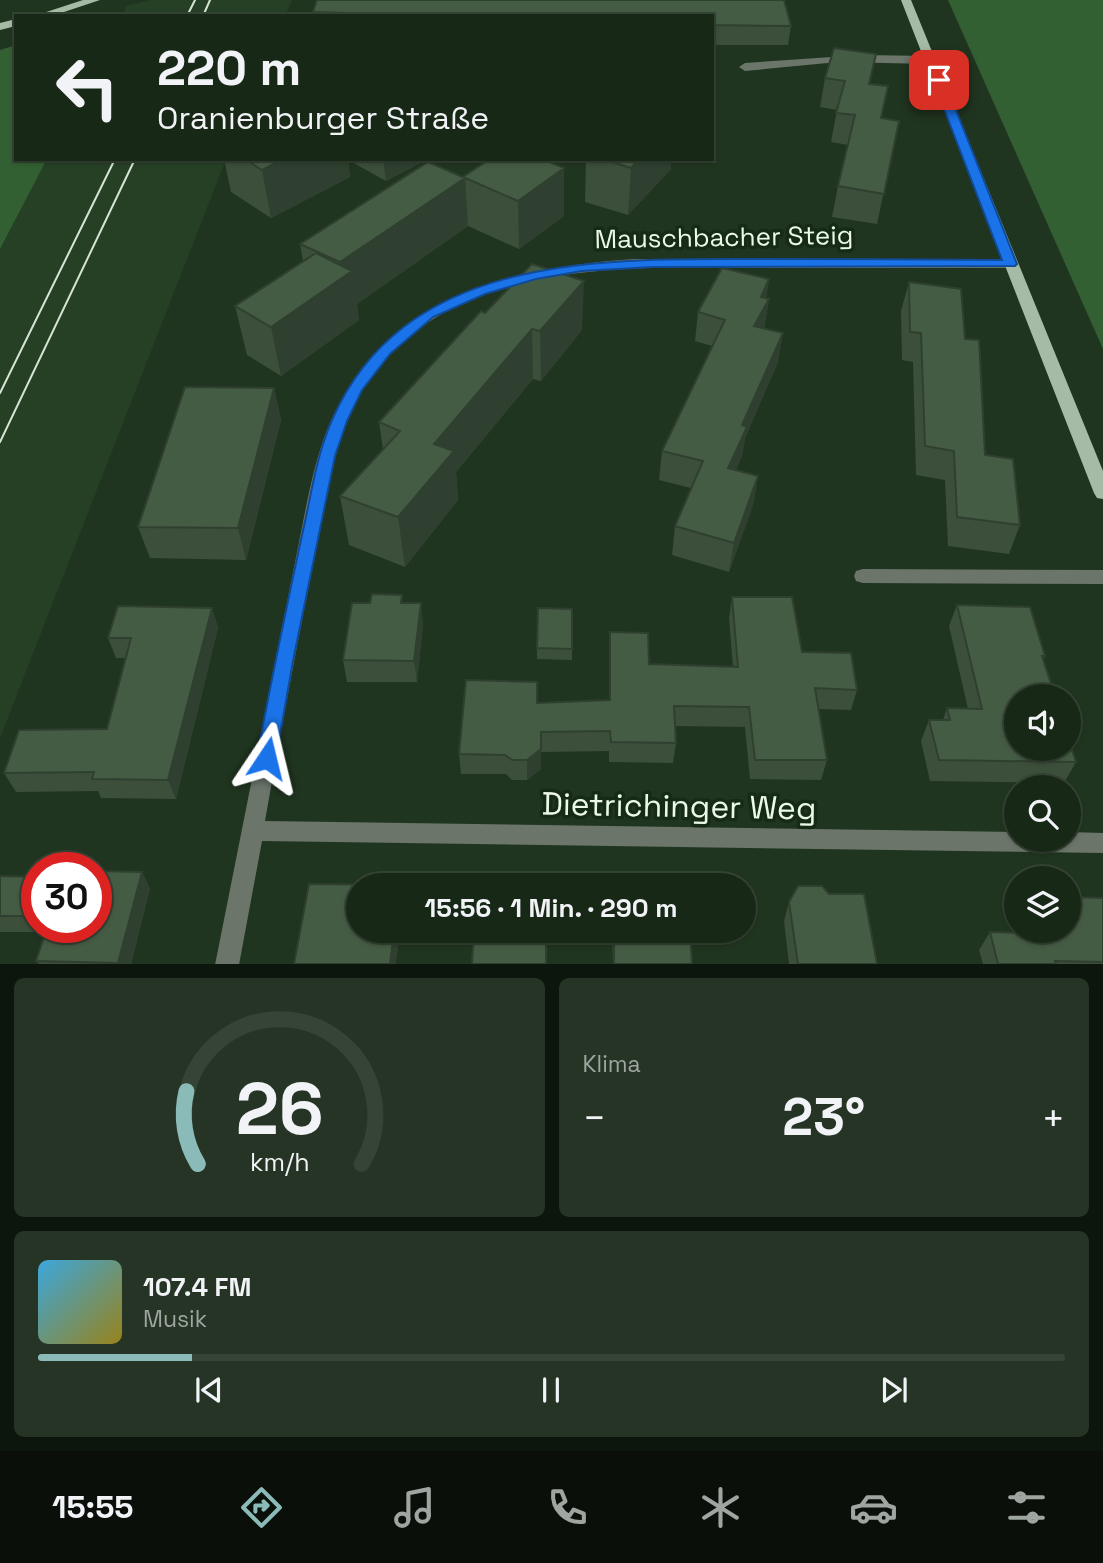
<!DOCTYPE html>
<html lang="de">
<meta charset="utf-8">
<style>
body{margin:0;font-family:"Space Grotesk",sans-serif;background:#253424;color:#f1f3f6;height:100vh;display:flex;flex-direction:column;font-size:26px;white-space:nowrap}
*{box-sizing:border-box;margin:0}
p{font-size:23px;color:#9fa6a1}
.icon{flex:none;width:38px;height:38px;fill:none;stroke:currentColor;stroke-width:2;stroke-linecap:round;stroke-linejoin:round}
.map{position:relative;height:964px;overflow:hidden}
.sheet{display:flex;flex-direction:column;gap:14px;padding:14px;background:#0d160d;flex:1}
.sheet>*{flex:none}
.guide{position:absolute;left:14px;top:14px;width:700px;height:147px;border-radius:0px;box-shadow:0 2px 5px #0004,0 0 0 2px #364436;background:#182817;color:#f1f3f6;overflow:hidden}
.tools{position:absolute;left:1004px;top:684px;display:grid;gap:14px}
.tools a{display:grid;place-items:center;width:77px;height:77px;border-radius:50%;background:#182817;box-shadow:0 2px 5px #0004,0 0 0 2px #364436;font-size:35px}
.speed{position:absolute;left:21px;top:852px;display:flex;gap:14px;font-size:35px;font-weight:700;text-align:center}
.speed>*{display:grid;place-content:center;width:91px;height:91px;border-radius:50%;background:#182817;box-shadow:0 2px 5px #0004,0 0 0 2px #364436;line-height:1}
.speed .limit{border:10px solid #d22;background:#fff;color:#111}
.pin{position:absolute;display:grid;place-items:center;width:60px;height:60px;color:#fff;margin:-30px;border-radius:14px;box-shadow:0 4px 10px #0006}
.me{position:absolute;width:77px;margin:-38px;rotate:10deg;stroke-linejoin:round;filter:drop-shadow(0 0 5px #0008)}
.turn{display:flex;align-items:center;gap:24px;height:147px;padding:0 28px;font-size:32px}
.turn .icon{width:91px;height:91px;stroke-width:2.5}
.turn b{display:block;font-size:49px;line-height:60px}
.big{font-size:52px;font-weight:800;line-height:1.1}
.sheet .card{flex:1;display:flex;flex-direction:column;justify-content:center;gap:10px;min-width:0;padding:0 24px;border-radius:10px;background:#253424}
.sheet .dial{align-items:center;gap:0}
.dial svg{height:182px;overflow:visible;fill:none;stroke:#364436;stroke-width:7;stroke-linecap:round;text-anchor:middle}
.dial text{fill:#f1f3f6;stroke:none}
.song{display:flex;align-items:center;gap:21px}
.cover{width:84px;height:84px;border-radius:10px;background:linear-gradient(135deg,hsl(200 70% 55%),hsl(50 70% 35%))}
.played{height:7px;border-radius:4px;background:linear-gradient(90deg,#8bbbb9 15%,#364436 15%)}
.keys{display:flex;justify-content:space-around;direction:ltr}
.heat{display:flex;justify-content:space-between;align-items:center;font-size:38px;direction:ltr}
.sheet .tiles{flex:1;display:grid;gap:14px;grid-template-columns:1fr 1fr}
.card:last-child{grid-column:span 2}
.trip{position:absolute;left:346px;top:873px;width:410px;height:70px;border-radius:35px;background:#182817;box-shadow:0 2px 5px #0004,0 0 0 2px #364436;font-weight:800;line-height:70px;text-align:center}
.tabs{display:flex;height:112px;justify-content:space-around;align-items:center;background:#0a1009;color:#9fa6a1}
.tabs .icon{width:49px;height:49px}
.tabs .selected{color:#8bbbb9}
.tabs b{font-size:32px;color:#f1f3f6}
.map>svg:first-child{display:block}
</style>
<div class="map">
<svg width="1103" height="965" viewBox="0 0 1103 965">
<rect width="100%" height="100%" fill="#20351f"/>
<path fill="#264025" d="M151 0H292L285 16H122L126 6Z
M47 159H226L0 738V249Z"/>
<path fill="#336032" d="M948 0H1103V349Z
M16 45V159H47L0 249V50Z"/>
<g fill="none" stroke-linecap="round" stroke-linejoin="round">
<path fill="#6b756a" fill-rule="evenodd" d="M861 55 930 56 936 60 930 64 838 62 745 71 739 67 745 63Z
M634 259 1010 260 1017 264 1010 268C931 268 851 268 772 268 628 267 431 254 354 406 330 455 323 511 313 564 296 650 280 735 265 821L1017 832V840H1069V832L1103 833V853L262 841 239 965H215L307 502C314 469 322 436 338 406 398 291 515 268 634 259Z
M863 569 1103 570V584L863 583 856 581 854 576 856 571Z"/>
<path fill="#a6bba5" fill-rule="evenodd" d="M83 0H100L52 16H34Z
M901 0H911L1103 471V499L1097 498 1094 493Z
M16 19V26L0 30V23Z"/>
<path stroke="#d6e4d5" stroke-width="2" d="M187 16 195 0
M203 16 210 0
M0 393 115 159
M0 442 135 159"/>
</g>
<path fill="#3b4f3a" d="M317 0H784L791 26 788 45H712V16H313V12Z
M825 78 870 84 881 118 899 121 877 224 832 217 838 186 848 145 831 142 837 110 820 107Z
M224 159H428L386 181 348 160 350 177 271 218 231 192Z
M586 159H671V169L628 215 585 202Z
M564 168V216L519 249 468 226 357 304 359 320 281 376 247 355 235 306 303 261 300 244 463 177Z
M769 279 766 298 769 299 764 329 778 362 745 438 742 456 736 470 758 476 753 505 729 572 672 555 675 526 691 488 659 480 662 451 712 346 695 341 698 312Z
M909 282 965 339 985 455 1020 525 1009 554 948 546 945 480 916 475 913 362 902 360 901 311Z
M485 313 582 330 541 381 533 379 456 472 458 500 405 567 349 545 340 496 383 450 379 422Z
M274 388 281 420 246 560 150 558 138 527Z
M732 597 802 652 857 690 851 710 819 709 827 760 821 780 750 779 745 727 675 726 676 743 673 763 609 762V751L541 752V769L527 780H512L506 774H461L459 754 609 700 610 632 649 664 733 667 729 618Z
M403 603 423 625 417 682H347L343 660Z
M957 605 1045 656 1043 659 1076 762 1064 783 930 781 921 741 929 720H943L947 708 968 709 949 626Z
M212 608 218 628 176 799 101 798 98 791 16 792 4 773 107 729 126 658H116L108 638Z
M572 609V660L537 659V648Z
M142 872 150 889 131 964H39L36 961 45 932H0V876L37 877V928H96Z
M1103 898V964H983L979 950 990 932 1014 933 1010 915 1017 903V931H1069Z
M789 902 877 964H789L784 921Z
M612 931H690L692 964H613Z"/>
<path fill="#304030" d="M715 58 712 86V61Z
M284 159H348L350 177 271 218 262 170Z
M383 159H428L386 181Z
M639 159H671V169L628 215 631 168Z
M564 168V216L519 249 518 201Z
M465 178 468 226 357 304 359 320 281 376 271 327 342 278 340 262Z
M769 279 765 305 769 299 764 328 750 355 754 326 761 297Z
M584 281 582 330 541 381 540 331Z
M532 329 533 379 456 472 458 500 405 567 398 517 434 444Z
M783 333 778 362 745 438 742 456 724 497 728 468 742 425Z
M274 388 281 420 246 560 238 528Z
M758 476 753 505 729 572 734 543Z
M421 603 423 625 417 682 414 661Z
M212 608 218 628 176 799 168 780Z
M541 749V769L527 780V760Z
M142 872 150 889 131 964H119L118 963Z
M394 931H400L396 964H390Z"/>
<path fill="#455c44" stroke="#304030" stroke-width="2" d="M317 0H784L791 26 712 25V16H451L313 12Z
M834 48 876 54 869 84 888 86 881 118 899 121 884 194 838 186 855 115 836 113 845 81 825 78Z
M245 159H284L262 170Z
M490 159H542L564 168 518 201 463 177Z
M603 159H639L631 168Z
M428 162 465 178 340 262 300 244Z
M316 253 352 271 271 327 235 306Z
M532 264 584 281 540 331 532 329 434 444 454 451 398 517 340 496 400 431 379 422 481 311 485 313Z
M722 268 769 279 761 297 769 299 754 326 783 333 742 425 747 427 728 468 758 476 734 543 675 526 703 461 662 451 725 320 698 312Z
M909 282 961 289 965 339 979 340 985 455 1013 459 1020 525 957 517 954 451 925 446 921 333 910 332Z
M185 387 274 388 238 528 138 527Z
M372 594 402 595 401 603H421L414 661 343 660 352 603H370Z
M732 597H792L802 652 851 653 857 690 815 688 827 760H755L749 707 674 706 676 743 611 742 610 731 541 732V749L527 760H512L505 755 459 754 466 680 537 682V703L610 700V632L648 633 649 664 738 667Z
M957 605 1030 607 1045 656H1042L1055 696H1017V749H1069V741L1076 762 939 760 929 720H950L947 708 982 709Z
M118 606 212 608 168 780 92 779 94 772 4 773 19 730 107 729 131 638H108Z
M538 608 572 609V649L537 648Z
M96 871 142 872 118 963 36 961 47 928H96Z
M0 876 37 877V916H0Z
M309 884 399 885 359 886V931H394L390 964H294Z
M798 886H822L829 894H864L877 964H798L789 902Z
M1069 897 1103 898V962L1055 961 1056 964H998L990 932 1030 933V931H1069Z
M474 931H546V964H472Z
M614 931H690L692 964H614Z"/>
<path fill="#1a73e8" stroke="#114b97" stroke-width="2" d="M939 77 944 80 1017 264 1015 266 653 267 582 271 536 279 485 294 433 317 390 354 362 390 347 421 335 456 293 661 276 758 273 764 267 767 260 764 257 758C270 684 286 610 302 535 311 497 316 456 332 420 406 250 609 259 764 259 843 259 923 259 1002 260L933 80Z"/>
<g text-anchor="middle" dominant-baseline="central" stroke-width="7" stroke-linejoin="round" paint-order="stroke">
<g font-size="26" fill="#ebf8ea" stroke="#162b16">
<text transform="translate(724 237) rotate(-1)">Mauschbacher Steig</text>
</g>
<g font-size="32" fill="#ebf8ea" stroke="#162b16">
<text transform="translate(679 806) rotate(1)">Dietrichinger Weg</text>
</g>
</g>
</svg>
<div class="tools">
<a><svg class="icon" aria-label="sound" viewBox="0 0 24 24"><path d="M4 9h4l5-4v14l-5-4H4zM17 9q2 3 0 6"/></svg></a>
<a><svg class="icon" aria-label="search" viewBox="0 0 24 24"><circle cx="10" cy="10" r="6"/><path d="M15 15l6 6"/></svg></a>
<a><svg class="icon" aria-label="layers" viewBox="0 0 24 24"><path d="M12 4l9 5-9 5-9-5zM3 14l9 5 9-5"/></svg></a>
</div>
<div class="speed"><div class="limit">30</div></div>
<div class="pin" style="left:939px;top:80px;background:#d93025"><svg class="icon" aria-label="arrive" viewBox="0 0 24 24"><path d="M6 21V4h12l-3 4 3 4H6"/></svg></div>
<svg class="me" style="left:267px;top:758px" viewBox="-20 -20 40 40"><path d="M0-17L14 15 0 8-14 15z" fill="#1a73e8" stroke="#fff" stroke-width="4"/></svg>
<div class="trip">15:56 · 1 Min. · 290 m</div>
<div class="guide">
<div class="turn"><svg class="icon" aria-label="left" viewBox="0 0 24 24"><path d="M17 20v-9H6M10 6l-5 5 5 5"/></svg><div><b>220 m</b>Oranienburger Straße</div></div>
</div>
</div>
<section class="sheet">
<div class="tiles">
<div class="card dial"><svg viewBox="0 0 100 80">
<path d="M14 69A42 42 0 1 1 86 69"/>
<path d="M14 69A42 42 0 0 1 9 37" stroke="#8bbbb9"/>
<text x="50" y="56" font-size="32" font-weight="700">26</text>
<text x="50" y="72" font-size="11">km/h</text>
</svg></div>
<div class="card"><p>Klima</p>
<div class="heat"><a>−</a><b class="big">23°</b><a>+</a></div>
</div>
<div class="card">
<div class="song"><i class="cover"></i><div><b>107.4 FM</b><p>Musik</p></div></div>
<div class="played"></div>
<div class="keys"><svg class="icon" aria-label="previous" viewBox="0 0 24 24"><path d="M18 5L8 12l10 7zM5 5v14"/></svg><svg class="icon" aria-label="pause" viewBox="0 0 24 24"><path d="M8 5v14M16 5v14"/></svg><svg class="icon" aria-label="next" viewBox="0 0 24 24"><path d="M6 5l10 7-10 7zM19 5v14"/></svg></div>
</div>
</div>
</section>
<nav class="tabs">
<b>15:55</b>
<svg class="icon selected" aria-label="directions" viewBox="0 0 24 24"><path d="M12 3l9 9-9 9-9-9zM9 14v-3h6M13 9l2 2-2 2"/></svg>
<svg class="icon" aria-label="music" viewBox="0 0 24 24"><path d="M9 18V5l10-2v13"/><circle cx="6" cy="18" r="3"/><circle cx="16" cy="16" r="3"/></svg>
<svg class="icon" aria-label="phone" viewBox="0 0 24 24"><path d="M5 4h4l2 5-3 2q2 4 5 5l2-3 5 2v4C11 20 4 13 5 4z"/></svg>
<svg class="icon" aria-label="climate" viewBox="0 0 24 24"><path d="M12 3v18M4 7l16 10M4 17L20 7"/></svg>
<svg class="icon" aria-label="car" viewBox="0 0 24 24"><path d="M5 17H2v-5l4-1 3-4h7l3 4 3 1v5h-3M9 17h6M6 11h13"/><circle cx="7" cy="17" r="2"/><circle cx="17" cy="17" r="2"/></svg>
<svg class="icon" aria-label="filters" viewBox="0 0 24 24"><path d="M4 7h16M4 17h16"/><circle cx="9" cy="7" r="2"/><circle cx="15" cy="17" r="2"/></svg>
</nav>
